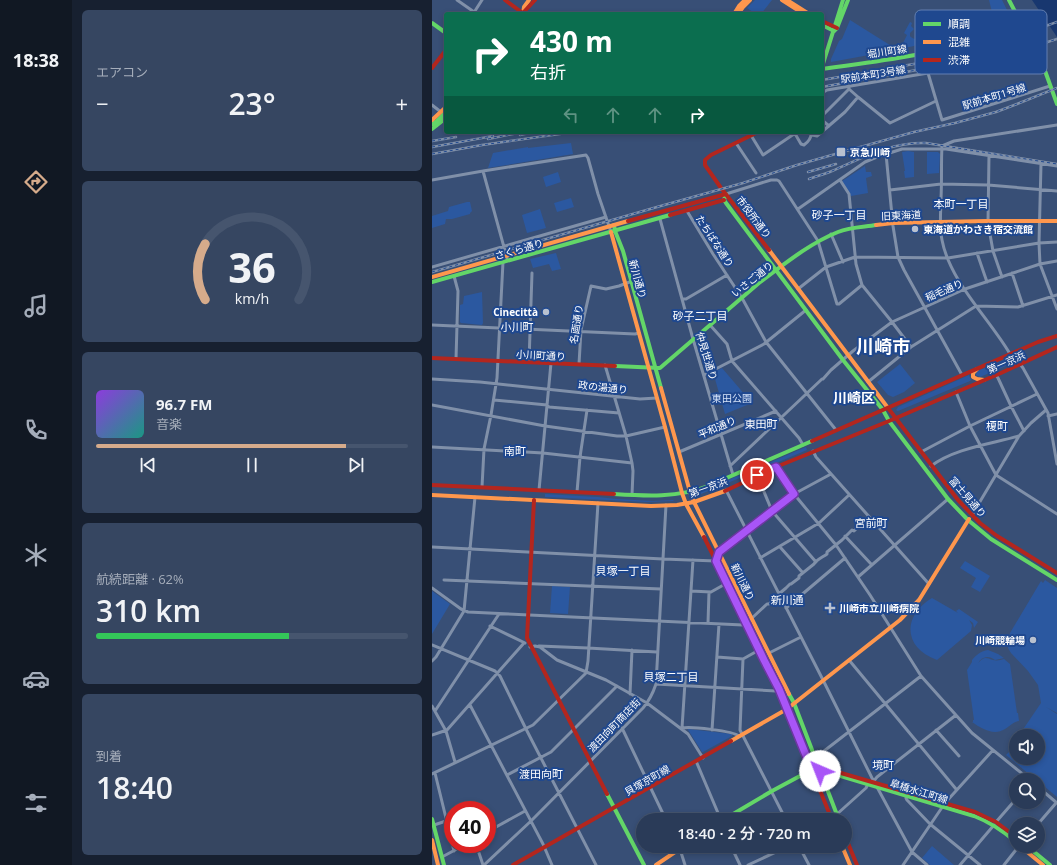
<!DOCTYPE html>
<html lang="ja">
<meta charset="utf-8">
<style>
body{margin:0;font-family:"Open Sans","Noto Sans JP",sans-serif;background:#364661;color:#f1f3f6;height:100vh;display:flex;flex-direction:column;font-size:15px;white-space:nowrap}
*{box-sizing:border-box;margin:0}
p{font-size:13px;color:#a5adba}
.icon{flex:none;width:22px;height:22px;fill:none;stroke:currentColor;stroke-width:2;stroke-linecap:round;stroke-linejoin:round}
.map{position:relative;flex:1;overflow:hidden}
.panel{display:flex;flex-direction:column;gap:10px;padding:10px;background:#172030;width:360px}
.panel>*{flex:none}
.guide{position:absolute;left:12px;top:12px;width:380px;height:122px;border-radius:4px;box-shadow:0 2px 6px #0003,0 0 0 1px #46556e;background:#0b6e4f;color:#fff;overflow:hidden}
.controls{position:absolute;left:577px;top:729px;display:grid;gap:8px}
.controls a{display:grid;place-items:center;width:36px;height:36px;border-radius:50%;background:#2a3b58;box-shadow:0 2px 6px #0003,0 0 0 1px #46556e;font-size:20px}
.speed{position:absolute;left:12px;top:801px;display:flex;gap:8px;font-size:20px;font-weight:700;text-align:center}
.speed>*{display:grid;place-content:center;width:52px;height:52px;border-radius:50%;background:#2a3b58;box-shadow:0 2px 6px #0003,0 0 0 1px #46556e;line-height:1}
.speed .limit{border:6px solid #d22;background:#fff;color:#111}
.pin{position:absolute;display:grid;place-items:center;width:34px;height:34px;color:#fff;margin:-17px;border:2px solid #fff;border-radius:50%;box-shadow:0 1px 4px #0007}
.me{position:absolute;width:44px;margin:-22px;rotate:316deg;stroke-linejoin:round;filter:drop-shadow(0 0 3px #0008)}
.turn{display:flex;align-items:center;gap:14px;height:84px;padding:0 20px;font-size:18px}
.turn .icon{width:52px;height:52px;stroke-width:2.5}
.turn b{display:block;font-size:28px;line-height:34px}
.lanes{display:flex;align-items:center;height:38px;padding:0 20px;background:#0003;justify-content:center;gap:20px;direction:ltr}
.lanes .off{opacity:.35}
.big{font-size:30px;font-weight:600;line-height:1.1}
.panel .tile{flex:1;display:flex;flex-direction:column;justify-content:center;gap:6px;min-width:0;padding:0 14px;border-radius:6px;background:#364661}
.panel .dial{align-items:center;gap:0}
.dial svg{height:104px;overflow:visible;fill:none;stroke:#46556e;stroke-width:7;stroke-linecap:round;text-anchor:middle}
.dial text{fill:#f1f3f6;stroke:none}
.song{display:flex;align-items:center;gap:12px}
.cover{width:48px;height:48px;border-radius:6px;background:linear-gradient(135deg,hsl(270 70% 55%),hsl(170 70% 35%))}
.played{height:4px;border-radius:2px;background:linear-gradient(90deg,#d6ab8b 80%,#46556e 80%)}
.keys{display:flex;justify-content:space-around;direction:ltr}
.heat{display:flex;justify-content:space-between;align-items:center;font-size:22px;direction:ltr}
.charge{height:6px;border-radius:3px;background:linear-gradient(90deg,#34c759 62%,#46556e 0)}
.trip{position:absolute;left:204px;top:813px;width:216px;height:40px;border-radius:20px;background:#2a3b58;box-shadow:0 2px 6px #0003,0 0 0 1px #46556e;font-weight:600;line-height:40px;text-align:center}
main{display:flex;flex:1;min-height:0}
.tab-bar{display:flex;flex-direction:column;width:72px;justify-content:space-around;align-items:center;background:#111823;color:#a5adba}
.tab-bar .icon{width:28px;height:28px}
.tab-bar .on{color:#d6ab8b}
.tab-bar b{font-size:18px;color:#f1f3f6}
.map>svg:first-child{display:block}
</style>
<main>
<nav class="tab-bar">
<b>18:38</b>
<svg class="icon on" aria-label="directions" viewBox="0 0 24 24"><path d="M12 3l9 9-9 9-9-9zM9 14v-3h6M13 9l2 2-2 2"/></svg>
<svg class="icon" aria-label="music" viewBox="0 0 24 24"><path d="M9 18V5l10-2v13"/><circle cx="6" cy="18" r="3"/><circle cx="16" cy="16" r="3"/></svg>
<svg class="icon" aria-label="phone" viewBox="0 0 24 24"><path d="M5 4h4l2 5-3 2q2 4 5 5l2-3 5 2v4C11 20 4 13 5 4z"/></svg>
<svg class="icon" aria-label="climate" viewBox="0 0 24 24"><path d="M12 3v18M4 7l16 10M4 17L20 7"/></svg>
<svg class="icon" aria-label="car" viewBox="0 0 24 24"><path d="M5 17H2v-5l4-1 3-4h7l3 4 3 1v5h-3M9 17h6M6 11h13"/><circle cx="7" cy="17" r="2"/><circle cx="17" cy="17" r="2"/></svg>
<svg class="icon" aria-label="filters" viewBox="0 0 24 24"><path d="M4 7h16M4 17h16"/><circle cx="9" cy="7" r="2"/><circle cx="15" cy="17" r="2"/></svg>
</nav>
<section class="panel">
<div class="tile"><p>エアコン</p>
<div class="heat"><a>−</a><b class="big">23°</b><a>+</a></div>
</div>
<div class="tile dial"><svg viewBox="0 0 100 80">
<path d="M14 69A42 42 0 1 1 86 69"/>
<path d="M14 69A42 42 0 0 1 14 26" stroke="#d6ab8b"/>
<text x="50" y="56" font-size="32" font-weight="700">36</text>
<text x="50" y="72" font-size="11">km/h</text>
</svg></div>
<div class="tile">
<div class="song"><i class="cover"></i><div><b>96.7 FM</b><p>音楽</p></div></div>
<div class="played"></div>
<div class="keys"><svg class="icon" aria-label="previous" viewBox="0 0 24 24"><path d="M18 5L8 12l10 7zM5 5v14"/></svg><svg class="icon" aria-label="pause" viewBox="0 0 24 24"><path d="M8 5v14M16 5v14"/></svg><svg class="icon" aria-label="next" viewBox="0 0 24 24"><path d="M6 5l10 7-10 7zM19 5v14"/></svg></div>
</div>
<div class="tile"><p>航続距離 · 62%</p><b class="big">310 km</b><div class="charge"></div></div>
<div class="tile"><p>到着</p><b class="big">18:40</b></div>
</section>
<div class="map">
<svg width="625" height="865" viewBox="0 0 625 865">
<rect width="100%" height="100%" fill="#384f76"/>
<path fill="#2b58a0" d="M323 0H340L329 14H324L315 8Z
M557 0H570L577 14 572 27 556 31H551L548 24 562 20Z
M418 20 461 47 459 51 399 62V59L407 41 410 39Z
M478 22 480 23 479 26 482 29 478 33V36C480 39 483 38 485 40L486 43 482 46 472 48 471 43 475 35 472 33Z
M139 143 141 154 56 168 61 153 96 147V148Z
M476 151 482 152V177L473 178 472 171H473L470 152Z
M495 152H506L508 154 507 173 495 174Z
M433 166 434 172H439L440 176 434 178 436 193 419 196 410 181Z
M126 172 129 182 114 187 111 177Z
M139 198 142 207 125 212 122 203Z
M35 202H38L40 211 38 213V214L20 219H14L13 224 0 228V216L16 211 17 207Z
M108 209 114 228 95 233 90 215Z
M124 253 129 269 120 271 117 264 101 268 98 259Z
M50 292 51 323 50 325 29 323 28 322V305L31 304 32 296Z
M572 360 574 366 548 377 544 375 545 371Z
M468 364 483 383 472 392 461 397 456 395 445 382Z
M290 368 320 403 293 414 281 372Z
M537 375 539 380 538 381 466 411 464 410 466 407Z
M374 447 375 450C340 465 304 479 269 494L268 492Z
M113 494 166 497 185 499 221 501 241 500 242 501 214 502 113 497Z
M533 561 558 576 548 592 539 587 544 578 528 568Z
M613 580 625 588V713L614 707 625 714V797L606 781V780H604L574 755 584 745V758H606V736H590L592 728 609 703 606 685 596 671 579 653 576 648 578 633 609 581 611 583Z
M120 586 138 587 136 614 118 613Z
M0 591 18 604 0 634Z
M500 598 526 613 524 611 527 609 546 622 542 628 541 623 537 620 540 625 539 631 505 660C471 648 470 616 500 598Z
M556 650 566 654 572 658 563 660C557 655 550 656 546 663 552 657 553 657 561 660 565 661 569 660 572 659L578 664 585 713H586L587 721C581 722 578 726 573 729 562 736 550 729 540 722H541V720H542L535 670 540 662V660C544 655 549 651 556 650Z
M256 729 300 734V736L271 752H270L258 733 256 730Z
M500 846 522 865H498L490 858Z"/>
<path fill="#18376f" d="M600 0H625V37Z"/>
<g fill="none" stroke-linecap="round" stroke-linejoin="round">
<path stroke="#8090a9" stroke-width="3" d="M25 0 45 14
M41 14 50 0
M417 89 426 97
M390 93 395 90 496 73 510 120 618 86
M0 105 9 112
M390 116 417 89V86
M390 120 397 126
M317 132 331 155 365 132
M362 132 369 144 372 145C376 142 380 138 379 132
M380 135 385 136 413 112 426 97 458 123 504 101
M304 143 324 173
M454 154 461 226 466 257 472 270 530 375
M557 155 556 223 561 251 570 277
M609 164 607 243 608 264 625 309
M51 171 75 258
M0 180 51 171 154 155 156 158 166 194 179 232
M408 180 417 194 424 264 430 285 460 322 479 347
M458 190 509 184 556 185 625 191
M294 194 339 180H345L347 181 386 241 405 304H407L430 285
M366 209 433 162 445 157 470 149H514L625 166
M255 211 281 254 310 298 334 342 404 430
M228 219 261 339 301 475
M399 234 411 262
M545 253 555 282
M0 267 174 217
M580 273 591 306
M22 276 26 291 24 359
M366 289 394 267 423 257 516 258 607 243 625 242
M250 299H254L295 275
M0 325 203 334 207 333
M278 325 295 344 300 361 367 438 371 445
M578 354C557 318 518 282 510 240 507 226 509 211 509 198 510 180 509 163 510 146L522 141 625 125
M97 362 100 273
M147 364 149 330 159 286 174 289 187 286 203 280
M588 364 591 368 616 413 625 464
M173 365 194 436 200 463 201 471 200 495
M272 375 332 344 374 310
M564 375 566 378 579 406 592 431
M0 379 48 382 208 399 225 398
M436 382 479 347 544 306 586 307 625 295
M524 392 538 426 564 475 625 514
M62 400 115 405 117 407 187 413
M0 405 113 426 185 436H194L233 427
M616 416 625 414
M0 447 111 453 200 463
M381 451 384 457 497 584
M247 452 344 411
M489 452 538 426 605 394
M298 466 390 379H391L399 370 421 351 460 322 533 289 608 264 625 261
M499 466C523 448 559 444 587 436
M344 467 362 494 404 545 438 595 489 676 540 733 598 780
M325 475 340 511 384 562
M50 487 52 449 59 415 65 378 71 262
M107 490 119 363
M294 490 391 680 442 782
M145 492 148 457 155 410
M540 515 587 436 599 423 614 410
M413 536 440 565
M0 547 231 559 284 561
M348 547 371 573
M287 552 362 494 399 474
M328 558 387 523 417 495
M261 560 250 728C258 726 301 731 307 736
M426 577 516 499
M12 580 229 589
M0 588 29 609 36 612 311 625 320 618 335 604H337L341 600 342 598 354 588 358 584H359L367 578V576L382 564C384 560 391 557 395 554V552L410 540 420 530 422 531 436 517
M259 591 279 592 295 583
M354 608 413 558
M276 623 277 592
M58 626 93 643
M0 645 63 671 68 676 94 729 164 865
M107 646 156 648 225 652
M98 647 103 646 108 647 125 660 174 680 215 703 256 734 271 758
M337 653 369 637
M285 657 311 659 327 650
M311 659 308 730 354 820
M417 660 524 789
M0 661 4 657 32 611 43 497
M224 684 344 691 347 689
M198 694 200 650
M38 705 111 844 120 865
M0 706 14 731 23 762
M3 711 67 614
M190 728 234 820
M280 730 287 624
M504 730 527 756
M0 735 15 730 92 643
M383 758 489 676
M264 761 289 820
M3 773 22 851
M0 774 101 725 154 673 156 661 166 503
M75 775 119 752 185 686
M441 782 445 777 524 715
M445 787 480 852 495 865
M606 787 625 803
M475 796 474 798 475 800 498 824 548 865
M404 815 434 788 436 784
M564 822 584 799
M606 824 624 803
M2 825 14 821
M55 832 93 811
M44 844 51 865
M247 846 253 865
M299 846 308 865
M367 846 377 865
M10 857 34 844
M52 865 99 821 211 708C217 701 221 693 224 684L234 505
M316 865 357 846
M471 865 513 803 561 750
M528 865 562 825
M572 865 587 846"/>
<path stroke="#63d668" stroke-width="4" d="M577 0 612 68 625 104
M0 23 14 33
M390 25 402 31
M402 31 405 28 416 0
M390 67 411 0
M390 69C442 62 493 55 544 42 560 37 575 31 590 25
M0 124 5 121 14 112
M0 129 14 118
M294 194 292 200 294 203 411 360 451 410
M182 225 183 231 191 251 229 388
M0 282 238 215
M183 366 228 368C261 340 294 311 327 283 351 265 378 243 406 232 418 227 432 227 444 225
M451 410 457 421 516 499 536 520 559 539 625 580
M182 494C213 496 247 498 276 486L380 441
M357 694 362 703 407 820
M380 770 402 774 542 816C558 822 571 831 584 842
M175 794 212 865
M0 819 12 865
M291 820 340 791 381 769
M595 846 618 865"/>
<path stroke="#ff974d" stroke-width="4" d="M350 0 372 14
M355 0 377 14
M91 13 92 7 97 0
M302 14 307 6 313 0
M306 14 311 7 318 0
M0 120 14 107
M444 225 461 223 553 221H625
M179 232 233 427 250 493 254 504 272 537
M337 250 456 408
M0 277 196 221
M545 369 541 373V377L545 379 552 380
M229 388 258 492 262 502 357 694
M0 495 219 506 245 505 262 502 293 491
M299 741 355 709 468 620 487 600 537 519
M0 840 6 865
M410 846 418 865
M588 846 611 865
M224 865 252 846"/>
<path stroke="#b3261e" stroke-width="4" d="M73 0 92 14
M90 14 103 0
M390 21 405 28
M0 68 14 50
M326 132 279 155 273 160V165L289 188 337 250
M238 215 292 200
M196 221 294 194
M578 354 581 361 580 367
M0 358 183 366
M456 408 526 500 548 523 565 536 625 573
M380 441 606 342 625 336
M0 485 182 494
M293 491 344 467 457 421 569 373 625 347
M102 500 95 638 175 794
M272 537 347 689 400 820
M385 766 543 812 564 822 584 837
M413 836 425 865
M81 865 299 741"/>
<defs>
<path id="rail" d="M390 80 499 61 521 56 564 44 625 22
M390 87 546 59 588 51 625 39
M88 135 102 132
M56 139 91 132
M0 141 24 137
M0 147 61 136
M0 154 50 145 142 132
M376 172 404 164
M377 179C385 176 393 174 400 171 433 157 458 142 494 143L625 164
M0 272 225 207 311 183 365 165 414 151 482 132 523 123 564 112 585 104 625 88"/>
</defs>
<use href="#rail" stroke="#8090a9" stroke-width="2.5"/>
<use href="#rail" stroke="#1f488f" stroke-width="1" stroke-dasharray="3" stroke-linecap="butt"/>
</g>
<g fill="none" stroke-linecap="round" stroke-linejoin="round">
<defs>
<path id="route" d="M325 475 344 467 362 494 287 552 284 561 332 660 347 689 380 770 388 771"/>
</defs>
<use href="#route" stroke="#6d37a1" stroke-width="10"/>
<use href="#route" stroke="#a855f7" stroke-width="7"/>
</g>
<g fill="#b9c1cf" stroke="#1f488f" stroke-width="1.5">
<rect x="404" y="147" width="10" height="10" rx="2"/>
<circle cx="483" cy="229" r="4"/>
<circle cx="114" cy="312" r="4"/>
<path d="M396 602h4v4h4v4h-4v4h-4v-4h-4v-4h4z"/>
<circle cx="601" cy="640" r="4"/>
</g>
<g text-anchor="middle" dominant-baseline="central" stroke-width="4" stroke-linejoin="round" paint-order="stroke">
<g font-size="10" fill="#fff" stroke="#1f488f">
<text transform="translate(455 51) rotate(-9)">堀川町線</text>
<text transform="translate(441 74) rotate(-9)">駅前本町3号線</text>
<text transform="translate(562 96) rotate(-17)">駅前本町1号線</text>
<text transform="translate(469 215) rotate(-3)">旧東海道</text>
<text transform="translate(322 217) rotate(53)">市役所通り</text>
<text transform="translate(283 241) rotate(57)">たちばな通り</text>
<text transform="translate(87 249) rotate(-16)">さくら通り</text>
<text transform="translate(206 279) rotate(75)">新川通り</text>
<text transform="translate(320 279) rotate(-39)">いさご通り</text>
<text transform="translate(512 290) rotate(-23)">稲毛通り</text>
<text transform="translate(144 324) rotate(-81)">名画通り</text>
<text transform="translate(109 355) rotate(3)">小川町通り</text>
<text transform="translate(275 356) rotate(73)">仲見世通り</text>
<text transform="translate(574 362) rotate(-24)">第一京浜</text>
<text transform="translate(171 387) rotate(6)">政の湯通り</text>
<text transform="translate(285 427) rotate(-23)">平和通り</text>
<text transform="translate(276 487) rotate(-20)">第一京浜</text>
<text transform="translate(536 497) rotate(49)">富士見通り</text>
<text transform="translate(311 582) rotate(64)">新川通り</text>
<text transform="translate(182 725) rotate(-46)">渡田向町商店街</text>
<text transform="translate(215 780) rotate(-30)">貝塚京町線</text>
<text transform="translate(487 791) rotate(17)">皐橋水江町線</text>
</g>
<g font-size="10" font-weight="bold" fill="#fff" stroke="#1f488f" text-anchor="start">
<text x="418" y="152">京急川崎</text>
<text x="491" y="229">東海道かわさき宿交流館</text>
<text x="106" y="312" text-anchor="end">Cinecittà</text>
<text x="407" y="608">川崎市立川崎病院</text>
<text x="593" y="640" text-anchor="end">川崎競輪場</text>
</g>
<g font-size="10" fill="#d4e2f9" stroke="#1f488f">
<text x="300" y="398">東田公園</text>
</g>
<g font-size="11" fill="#fff" stroke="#1f488f">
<text x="529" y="203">本町一丁目</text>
<text x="407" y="214">砂子一丁目</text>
<text x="268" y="315">砂子二丁目</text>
<text x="85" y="326">小川町</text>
<text x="329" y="423">東田町</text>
<text x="565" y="425">榎町</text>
<text x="83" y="450">南町</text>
<text x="439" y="522">宮前町</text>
<text x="191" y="570">貝塚一丁目</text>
<text x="355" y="599">新川通</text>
<text x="239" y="676">貝塚二丁目</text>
<text x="451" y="764">境町</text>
<text x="109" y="773">渡田向町</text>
</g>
<g font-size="14" font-weight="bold" fill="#fff" stroke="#1f488f">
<text x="422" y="397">川崎区</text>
</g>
<g font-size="18" font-weight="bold" fill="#fff" stroke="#1f488f">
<text x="451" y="346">川崎市</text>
</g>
</g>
<rect x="483" y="10" width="132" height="64" rx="6" fill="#1f488f" stroke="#627fb1" stroke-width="1"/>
<rect x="491" y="22" width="18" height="4" fill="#63d668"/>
<rect x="491" y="40" width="18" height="4" fill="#ff974d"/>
<rect x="491" y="58" width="18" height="4" fill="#b3261e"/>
<g font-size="11" fill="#fff">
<text x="516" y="28">順調</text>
<text x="516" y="46">混雑</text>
<text x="516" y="64">渋滞</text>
</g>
</svg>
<div class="controls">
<a><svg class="icon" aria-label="sound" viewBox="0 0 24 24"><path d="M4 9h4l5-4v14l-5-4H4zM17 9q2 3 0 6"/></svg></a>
<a><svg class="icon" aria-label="search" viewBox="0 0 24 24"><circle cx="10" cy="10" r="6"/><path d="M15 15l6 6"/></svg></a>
<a><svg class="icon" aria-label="layers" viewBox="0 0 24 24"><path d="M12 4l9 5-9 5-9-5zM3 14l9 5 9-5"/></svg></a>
</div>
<div class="speed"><div class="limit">40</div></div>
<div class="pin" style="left:325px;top:475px;background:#d93025"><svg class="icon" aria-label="arrive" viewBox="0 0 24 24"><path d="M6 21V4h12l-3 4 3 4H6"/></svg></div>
<svg class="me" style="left:388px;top:771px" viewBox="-20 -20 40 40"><circle r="19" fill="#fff"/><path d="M0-13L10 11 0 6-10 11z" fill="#a855f7"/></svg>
<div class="trip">18:40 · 2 分 · 720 m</div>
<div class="guide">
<div class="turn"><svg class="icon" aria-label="right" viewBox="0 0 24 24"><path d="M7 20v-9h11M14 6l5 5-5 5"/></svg><div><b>430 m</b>右折</div></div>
<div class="lanes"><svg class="icon off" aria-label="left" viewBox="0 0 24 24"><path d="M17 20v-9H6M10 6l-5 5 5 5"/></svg><svg class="icon off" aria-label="ahead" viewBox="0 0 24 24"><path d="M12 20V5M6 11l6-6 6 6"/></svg><svg class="icon off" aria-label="ahead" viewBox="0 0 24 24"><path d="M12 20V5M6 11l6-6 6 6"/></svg><svg class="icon" aria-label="right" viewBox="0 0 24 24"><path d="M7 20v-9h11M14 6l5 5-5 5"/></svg></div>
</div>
</div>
</main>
